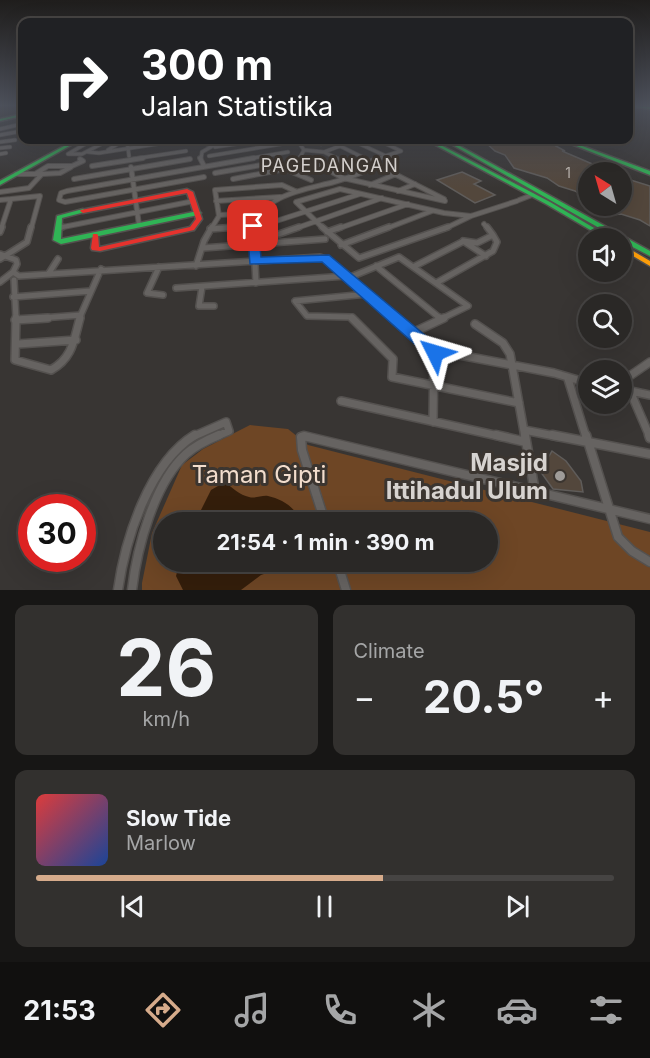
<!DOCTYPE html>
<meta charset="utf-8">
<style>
body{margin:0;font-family:Inter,sans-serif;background:#32302e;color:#f1f3f6;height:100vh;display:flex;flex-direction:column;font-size:22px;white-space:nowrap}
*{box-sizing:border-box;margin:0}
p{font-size:20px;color:#a5a6a7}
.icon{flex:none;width:33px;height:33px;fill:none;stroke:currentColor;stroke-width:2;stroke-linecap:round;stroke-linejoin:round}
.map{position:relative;height:590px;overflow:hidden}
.panel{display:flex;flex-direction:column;gap:15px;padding:15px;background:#171615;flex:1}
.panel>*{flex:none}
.banner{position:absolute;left:18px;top:18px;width:615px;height:126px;border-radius:12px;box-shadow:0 6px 24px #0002,0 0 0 2px #464443;background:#202124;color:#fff;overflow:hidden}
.needle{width:39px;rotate:323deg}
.fabs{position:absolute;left:578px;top:162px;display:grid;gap:12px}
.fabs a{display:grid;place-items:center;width:54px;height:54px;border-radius:50%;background:#2a2826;box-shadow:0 6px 24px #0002,0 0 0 2px #464443;font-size:30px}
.speed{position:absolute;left:18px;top:494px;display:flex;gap:12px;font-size:30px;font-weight:700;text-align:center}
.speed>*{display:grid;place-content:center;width:78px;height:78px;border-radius:50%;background:#2a2826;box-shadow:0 6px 24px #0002,0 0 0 2px #464443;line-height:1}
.speed .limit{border:9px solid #d22;background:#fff;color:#111}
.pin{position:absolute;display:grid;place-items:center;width:51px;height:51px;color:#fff;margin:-26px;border-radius:12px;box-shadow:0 3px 9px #0006}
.me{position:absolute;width:66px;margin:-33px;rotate:310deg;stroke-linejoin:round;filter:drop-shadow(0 0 4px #0008)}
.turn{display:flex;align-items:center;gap:21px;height:126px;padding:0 24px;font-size:27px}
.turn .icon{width:78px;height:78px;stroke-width:2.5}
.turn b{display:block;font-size:42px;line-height:51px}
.big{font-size:45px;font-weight:700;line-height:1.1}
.panel .card{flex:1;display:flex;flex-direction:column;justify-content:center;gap:9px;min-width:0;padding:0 21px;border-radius:12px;background:#32302e}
.panel .dial{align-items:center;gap:0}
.dial b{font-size:78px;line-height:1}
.song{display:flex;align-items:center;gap:18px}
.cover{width:72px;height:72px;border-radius:9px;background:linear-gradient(135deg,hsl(0 70% 55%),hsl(220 70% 35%))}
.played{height:6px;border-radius:3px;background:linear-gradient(90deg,#d6ab8b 60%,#464443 60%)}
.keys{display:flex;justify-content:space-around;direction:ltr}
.heat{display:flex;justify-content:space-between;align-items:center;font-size:33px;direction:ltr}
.panel .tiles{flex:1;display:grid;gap:15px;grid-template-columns:1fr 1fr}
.card:last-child{grid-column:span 2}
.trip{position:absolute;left:153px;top:512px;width:345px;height:60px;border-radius:30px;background:#2a2826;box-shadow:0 6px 24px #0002,0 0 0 2px #464443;font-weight:700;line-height:60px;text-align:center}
.tabs{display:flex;height:96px;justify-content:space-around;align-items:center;background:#11100f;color:#a5a6a7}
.tabs .icon{width:42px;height:42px}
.tabs .selected{color:#d6ab8b}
.tabs b{font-size:27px;color:#f1f3f6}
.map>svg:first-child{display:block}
</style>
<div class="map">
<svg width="650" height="590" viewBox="0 0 650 590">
<rect width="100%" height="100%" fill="#383533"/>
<path fill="#6e4625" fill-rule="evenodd" d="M250 425 288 429 308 445 650 532V590H142V583L152 533 182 465 203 449ZM164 522H488V561H164Z"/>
<path fill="#341e0b" d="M225 482C232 488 240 495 249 497 255 499 262 495 268 496 282 499 297 508 300 522H195L211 490Z
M180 561H292L290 565 261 575 241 590H183L176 576Z"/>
<path fill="#53473c" stroke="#5f5c5a" stroke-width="1.5" d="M483 140H545L565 151H562L611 172H588V204L581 201 584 197 575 191 559 186 547 178 514 168 505 155 495 151Z
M462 172 481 181 474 184 495 195 475 203 437 180Z
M621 177 650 186V226L640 220 621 214 612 215 594 206H621Z
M552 451 566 461 581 481 583 492 553 489 540 471Z"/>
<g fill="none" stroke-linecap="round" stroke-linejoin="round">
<defs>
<path id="street-far4" d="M0 129 22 124
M0 135 22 131
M92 140 68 154H82L109 140
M127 140 129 156
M194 140 210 145
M297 140 304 150 299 159
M351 140 386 156
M0 142 15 140
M321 144 324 140
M340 146 366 159
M215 147 262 140
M0 148 10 147
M108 150 124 140
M304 150 324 152 340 146 343 140
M88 152 99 153 182 140
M324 152 338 159
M0 154 6 153
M209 156 281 144
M133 159 186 151
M188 159H190
M201 159 202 152 223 140
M246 159 288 152
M376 159 401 151 378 140
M391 159 392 154"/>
<path id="street-far3" d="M200 158 204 166
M335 158 362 172
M363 158 444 199
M289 160 314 162 343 178 445 201
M299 160 300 158
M371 161 380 158
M92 166 143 158
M131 167 139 225
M388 170 391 158
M215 173 279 162
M35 174 48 166H72L83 161 80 159
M42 174 60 173 71 167
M204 177 65 202 59 200 61 193 67 191 254 158
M74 179 190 159
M233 179 285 169 311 180
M370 185 396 174
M398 191 415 184
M0 192 29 188 42 174H16
M11 199 40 196 31 229
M0 200 11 199 1 229
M519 200 532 195
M216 201 280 197
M219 215 262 213
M471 216 517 201
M270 223 360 194
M484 224 488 229
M58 228 194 201
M211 229 219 216 215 190 282 185 295 191
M215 229 253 226
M253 229C263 194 304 190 334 182 350 178 364 171 379 166
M294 229 382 198
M324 229 296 202 340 189 444 213 471 216
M337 229 408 204
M385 229 432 211
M444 229 471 216"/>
<path id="street-far2" d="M253 227 256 283
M322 227 359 258 448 227
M487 227 493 235
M58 228 62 227
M210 229 236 227
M0 232 2 227
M327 232 341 227
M279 234 299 227
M463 241 486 256
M341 245 389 227
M203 248 325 239
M0 254 16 260 17 264 13 272 0 282
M0 259 27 242 31 227
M196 266 204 241 212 227
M376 266 441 319
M159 267 147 293 163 295
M413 267 464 241 477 243 493 235 497 242 493 251 436 283
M13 272 19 276 320 257 328 260 397 319
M49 273 58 259
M348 278 399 257 468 306 441 319
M14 280 16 319
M202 287 199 306H214
M176 288 346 276
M13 297 91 291
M28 319 81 315
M79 319 101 269
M353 319 351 317 307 316 295 301 367 294"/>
<path id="street-far1" d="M16 318 15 360 51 370C73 358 74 339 80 318
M352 318 393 359 392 377 519 403
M395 318 427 345
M439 318 441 319
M15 320 48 318
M475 324 503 343 510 354 525 437
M412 333 444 318
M18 344 76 340
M427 345 436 346 438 351 434 353 428 351Z
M438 351 554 373 588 383
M568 379 586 437
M621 382 650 362
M621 389 650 395
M630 391 650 437
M341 401 503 437
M433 422 434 353
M524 430 560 437
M192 437 226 422 229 431 215 437
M301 437H308"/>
<path id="street" d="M496 435 526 442
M525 435 535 492
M552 435 650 454
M586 435 618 537 632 551 650 562
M649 435 650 438
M325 522 302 450 301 437 304 436 650 519
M337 561 346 590
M118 590C125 540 149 463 195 435
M132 590C137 548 154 483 186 454 196 445 207 440 219 435"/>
<path id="fast" d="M633 106 650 107V109L635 107Z
M22 114V116L0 121V119Z
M75 140H80L0 185V181Z
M426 140H431L550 202 611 238H604L546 204Z
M444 140H449L650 251V256L621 241V238H617Z
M561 140H566L650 171V175Z
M83 209 86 211 85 212 62 218 61 239 198 211 201 213 198 215 61 244 53 240 57 216Z"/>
<path id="slow" d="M621 244 650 261V266L621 249Z"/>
<path id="jam" d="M187 189 193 192 202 219 194 230 100 251 92 250 91 248 93 234H97L98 235 99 247H100L190 227 196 219 187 193 83 213 80 211 81 210Z"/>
</defs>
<use href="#street-far4" stroke="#54514f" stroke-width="4.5"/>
<use href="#street-far3" stroke="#54514f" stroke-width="6"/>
<use href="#street-far2" stroke="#54514f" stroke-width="8"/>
<use href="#street-far1" stroke="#54514f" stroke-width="10"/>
<use href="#street" stroke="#54514f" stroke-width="11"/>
<use href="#fast" stroke="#54514f" stroke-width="3"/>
<use href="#slow" stroke="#54514f" stroke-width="3"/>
<use href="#jam" stroke="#54514f" stroke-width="3"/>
<use href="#street-far4" stroke="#666361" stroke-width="3"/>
<use href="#street-far3" stroke="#666361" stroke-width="4"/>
<use href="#street-far2" stroke="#666361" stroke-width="5"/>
<use href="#street-far1" stroke="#666361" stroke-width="7"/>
<use href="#street" stroke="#666361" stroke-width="8"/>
<use href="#fast" fill="#30b455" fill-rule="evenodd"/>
<use href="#slow" fill="#ff9f0a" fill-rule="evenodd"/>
<use href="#jam" fill="#e5322d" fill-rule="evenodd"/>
</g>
<linearGradient id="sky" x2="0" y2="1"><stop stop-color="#1f1d1c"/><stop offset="0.56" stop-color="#4d515b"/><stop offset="1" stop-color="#4d515b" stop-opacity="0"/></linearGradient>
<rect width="650" height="188" fill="url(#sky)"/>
<path fill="#1a73e8" stroke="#114b97" stroke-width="1.5" d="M253 223 258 226 261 257 329 255 432 341 435 346 441 348 443 353 441 357 435 359 422 356 419 348 322 262 250 264 247 226Z"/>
<circle fill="#9f9c99" stroke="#3b3530" stroke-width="2" cx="560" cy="476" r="6"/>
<g text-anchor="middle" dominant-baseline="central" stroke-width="6" stroke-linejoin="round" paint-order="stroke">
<g font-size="14" fill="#b6b0ab">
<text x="568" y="172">1</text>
</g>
<g font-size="18" letter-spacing="1.5" fill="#d7d3d0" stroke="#3b3530">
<text x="330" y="165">PAGEDANGAN</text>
</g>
<g font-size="24" font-weight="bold" fill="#d7d3d0" stroke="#3b3530" text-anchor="end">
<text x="548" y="462">Masjid<tspan x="548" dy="28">Ittihadul Ulum</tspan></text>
</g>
<g font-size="24" fill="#f2ddcd" stroke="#3b3530">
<text x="259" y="474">Taman Gipti</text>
</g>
</g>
</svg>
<div class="fabs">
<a><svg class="needle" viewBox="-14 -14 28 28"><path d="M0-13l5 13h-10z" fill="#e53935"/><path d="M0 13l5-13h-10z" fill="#a5a6a7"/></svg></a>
<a><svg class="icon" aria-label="sound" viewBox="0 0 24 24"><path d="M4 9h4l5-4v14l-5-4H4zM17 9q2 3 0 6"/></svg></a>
<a><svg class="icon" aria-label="search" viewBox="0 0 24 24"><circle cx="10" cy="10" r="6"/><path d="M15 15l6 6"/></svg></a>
<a><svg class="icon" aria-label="layers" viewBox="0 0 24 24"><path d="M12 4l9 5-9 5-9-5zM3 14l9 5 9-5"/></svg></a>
</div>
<div class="speed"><div class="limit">30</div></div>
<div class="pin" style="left:253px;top:226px;background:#d93025"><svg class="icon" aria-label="arrive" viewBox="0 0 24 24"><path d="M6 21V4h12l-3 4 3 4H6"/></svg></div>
<svg class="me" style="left:435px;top:353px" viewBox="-20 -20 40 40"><path d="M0-17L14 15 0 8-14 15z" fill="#1a73e8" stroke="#fff" stroke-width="4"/></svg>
<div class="trip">21:54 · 1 min · 390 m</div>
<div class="banner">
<div class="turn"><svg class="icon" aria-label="right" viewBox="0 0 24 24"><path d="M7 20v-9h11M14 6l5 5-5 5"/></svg><div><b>300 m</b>Jalan Statistika</div></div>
</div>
</div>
<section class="panel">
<div class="tiles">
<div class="card dial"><b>26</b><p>km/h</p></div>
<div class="card"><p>Climate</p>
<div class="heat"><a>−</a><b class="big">20.5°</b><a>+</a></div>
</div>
<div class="card">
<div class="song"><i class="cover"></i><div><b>Slow Tide</b><p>Marlow</p></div></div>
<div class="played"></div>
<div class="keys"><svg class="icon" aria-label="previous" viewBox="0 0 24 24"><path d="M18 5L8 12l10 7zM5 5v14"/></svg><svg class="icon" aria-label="pause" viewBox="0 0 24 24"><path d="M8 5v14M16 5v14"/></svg><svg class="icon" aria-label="next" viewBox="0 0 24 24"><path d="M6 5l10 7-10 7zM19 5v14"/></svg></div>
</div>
</div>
</section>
<nav class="tabs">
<b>21:53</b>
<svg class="icon selected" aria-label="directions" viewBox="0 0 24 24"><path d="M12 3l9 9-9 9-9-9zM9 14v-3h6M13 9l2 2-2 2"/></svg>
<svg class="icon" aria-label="music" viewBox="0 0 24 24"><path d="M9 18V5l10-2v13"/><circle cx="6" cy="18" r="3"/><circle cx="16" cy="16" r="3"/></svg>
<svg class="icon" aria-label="phone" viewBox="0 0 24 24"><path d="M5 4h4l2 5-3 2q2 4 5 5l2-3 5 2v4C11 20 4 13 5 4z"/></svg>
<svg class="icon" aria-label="climate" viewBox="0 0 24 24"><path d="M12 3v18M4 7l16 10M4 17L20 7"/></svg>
<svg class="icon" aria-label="car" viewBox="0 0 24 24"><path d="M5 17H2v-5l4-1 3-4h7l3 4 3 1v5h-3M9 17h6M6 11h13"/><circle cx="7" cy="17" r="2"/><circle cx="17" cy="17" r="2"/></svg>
<svg class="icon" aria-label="filters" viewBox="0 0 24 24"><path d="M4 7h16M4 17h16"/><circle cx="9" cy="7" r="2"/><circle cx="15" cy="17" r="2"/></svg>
</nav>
